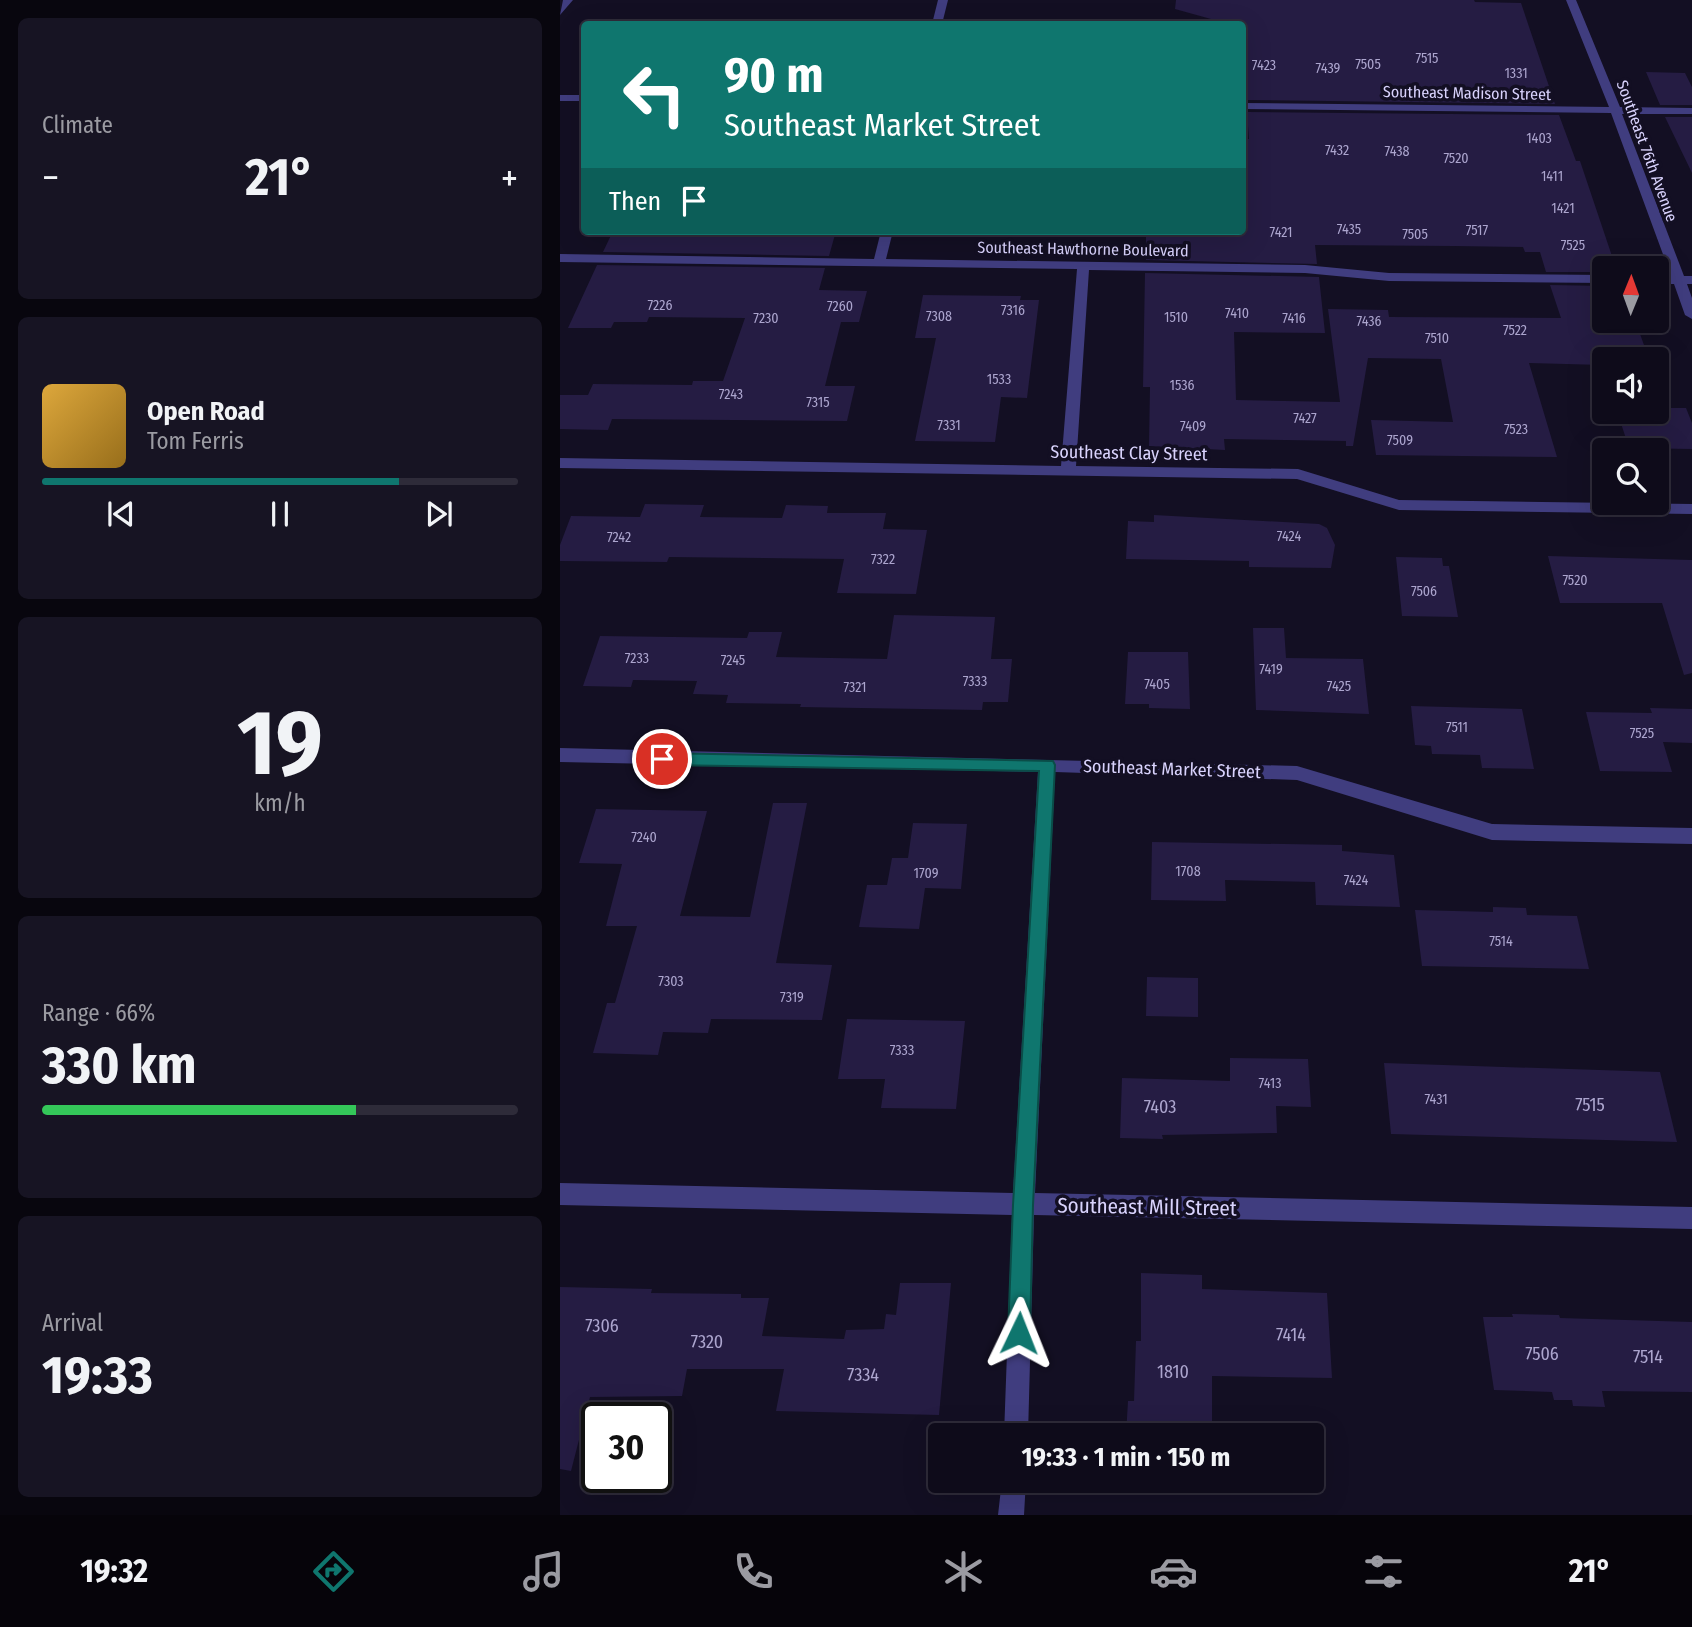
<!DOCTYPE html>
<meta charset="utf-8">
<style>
body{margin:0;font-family:"Fira Sans Condensed",sans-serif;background:#171423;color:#f1f3f6;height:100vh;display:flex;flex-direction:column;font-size:26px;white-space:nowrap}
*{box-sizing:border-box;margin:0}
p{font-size:23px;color:#9b9ba2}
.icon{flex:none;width:38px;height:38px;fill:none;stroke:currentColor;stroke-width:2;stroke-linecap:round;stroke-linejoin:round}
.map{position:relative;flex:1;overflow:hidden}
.panel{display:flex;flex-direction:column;gap:18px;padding:18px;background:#08060e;width:560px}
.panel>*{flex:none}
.guide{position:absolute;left:21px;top:21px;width:665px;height:214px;border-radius:7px;box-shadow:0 7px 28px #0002,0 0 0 2px #2e2b39;background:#0f766e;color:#fff;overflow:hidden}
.needle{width:46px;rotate:1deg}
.buttons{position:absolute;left:1032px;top:256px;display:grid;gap:14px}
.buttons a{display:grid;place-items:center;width:77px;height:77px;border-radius:7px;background:#0e0b1a;box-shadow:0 7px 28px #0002,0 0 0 2px #2e2b39;font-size:35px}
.speed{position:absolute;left:21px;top:1402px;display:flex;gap:14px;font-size:35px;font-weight:700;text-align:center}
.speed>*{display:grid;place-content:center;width:91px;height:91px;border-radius:50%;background:#0e0b1a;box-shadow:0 7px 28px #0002,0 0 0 2px #2e2b39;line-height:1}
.speed .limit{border:4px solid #111;border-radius:10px;background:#fff;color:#111}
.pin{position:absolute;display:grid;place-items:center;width:60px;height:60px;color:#fff;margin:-30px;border:4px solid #fff;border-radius:50%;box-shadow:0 2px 7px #0007}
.me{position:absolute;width:77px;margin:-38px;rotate:2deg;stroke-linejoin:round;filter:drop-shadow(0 0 5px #0008)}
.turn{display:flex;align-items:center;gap:24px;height:147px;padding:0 28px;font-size:32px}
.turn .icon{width:91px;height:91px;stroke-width:2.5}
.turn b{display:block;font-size:49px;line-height:60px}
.then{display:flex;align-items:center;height:66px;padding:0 28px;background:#0003;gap:14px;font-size:26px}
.big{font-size:52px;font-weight:700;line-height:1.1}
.panel .tile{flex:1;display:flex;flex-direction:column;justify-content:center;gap:10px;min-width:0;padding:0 24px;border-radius:10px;background:#171423}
.panel .dial{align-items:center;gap:0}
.dial b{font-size:91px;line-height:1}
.song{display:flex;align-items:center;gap:21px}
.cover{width:84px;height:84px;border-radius:10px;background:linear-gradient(135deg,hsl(40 70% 55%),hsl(40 70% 35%))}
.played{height:7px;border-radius:4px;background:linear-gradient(90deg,#0f766e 75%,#2e2b39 75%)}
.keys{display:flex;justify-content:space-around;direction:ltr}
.heat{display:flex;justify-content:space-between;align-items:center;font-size:38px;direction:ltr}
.charge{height:10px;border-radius:5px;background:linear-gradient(90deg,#34c759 66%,#2e2b39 0)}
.trip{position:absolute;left:368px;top:1423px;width:396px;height:70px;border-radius:7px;background:#0e0b1a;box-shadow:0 7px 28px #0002,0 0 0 2px #2e2b39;font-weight:700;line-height:70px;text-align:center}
.tab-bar{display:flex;height:112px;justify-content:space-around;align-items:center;background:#06040a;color:#9b9ba2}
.tab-bar .icon{width:49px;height:49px}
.tab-bar .selected{color:#0f766e}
.tab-bar b{font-size:32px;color:#f1f3f6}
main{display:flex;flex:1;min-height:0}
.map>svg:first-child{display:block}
</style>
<main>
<section class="panel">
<div class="tile"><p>Climate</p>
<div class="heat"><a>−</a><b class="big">21°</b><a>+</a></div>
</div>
<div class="tile">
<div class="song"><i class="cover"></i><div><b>Open Road</b><p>Tom Ferris</p></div></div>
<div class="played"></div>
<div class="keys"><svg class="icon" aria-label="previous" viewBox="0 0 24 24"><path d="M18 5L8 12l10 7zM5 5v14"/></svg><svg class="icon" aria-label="pause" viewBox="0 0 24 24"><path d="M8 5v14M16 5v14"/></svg><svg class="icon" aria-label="next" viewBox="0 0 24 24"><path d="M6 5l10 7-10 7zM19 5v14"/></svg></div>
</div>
<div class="tile dial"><b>19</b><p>km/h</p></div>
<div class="tile"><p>Range · 66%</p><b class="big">330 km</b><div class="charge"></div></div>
<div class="tile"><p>Arrival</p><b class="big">19:33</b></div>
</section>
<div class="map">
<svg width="1132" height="1515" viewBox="0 0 1132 1515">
<rect width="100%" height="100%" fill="#130f23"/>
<path fill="#251c43" d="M616 0H914L915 2 961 3 995 104 687 100 682 24H669L615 9Z
M1086 72 1125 73 1132 87V105H1100Z
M687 112 999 115 1016 161H1020L1056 268H1045V272H986L980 252H965L963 247 894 246 755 245 757 264 586 260V231H682V139H689Z
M1105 117H1132V173Z
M53 231H276L269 256 43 252Z
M37 265 265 268 259 290 307 291 299 322H281L265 386H295L287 421 52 419 48 430 0 429V395H28L33 384 132 385 133 381H163L185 318 89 317 87 322H54L51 328H8Z
M585 273 759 277 765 333 674 332 676 400 780 402 768 309 828 310 829 317 1001 318 990 285 1045 286V320H1075L1089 359H1045V371L1043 365 969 363 997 457 816 455 811 420 893 422 881 359 808 358 793 446H786V441L664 439 665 450 589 446 590 387H583Z
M363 295 461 296 460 300H479L467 398 441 397 435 442 355 441 376 338H355Z
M1097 383 1106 408H1126L1132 423V449L1069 448 1057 411H1097Z
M85 504 144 505 140 517 222 518 226 505 268 506 267 513H326L323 529 367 530 356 594 277 593 284 559 109 557 107 562 0 561V545L11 516 80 517Z
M594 515 759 524 767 528 775 545 771 568 689 567V561L566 559 568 521 594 522Z
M988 556 1132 560V673L1124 675 1102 603H1000Z
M836 557 882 558 883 566H889L898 617 842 616Z
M334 615 435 617 431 659H452L448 702H423L422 710 240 707 241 704 166 703 168 695 133 694 137 681 73 680 71 687 23 686 40 636 187 638 189 632H222L216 657 327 659Z
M693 628H724L726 658 803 659 809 714 696 710Z
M568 652H628L630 709 589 708V704H565Z
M851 706 962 709 974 769 922 768 920 755 872 754 871 746 855 745Z
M1090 708 1132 709V743L1103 742 1112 772 1040 771 1026 712 1092 713Z
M213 803H247L216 963 272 965 262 1020 151 1019 148 1033 103 1032 98 1055 33 1053 47 1003H55L77 926H46L62 864 19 863 36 809 147 811 120 916 190 917Z
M353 823 407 824 401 889 365 888 359 929 299 927 307 885H327L332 858H348Z
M592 842 782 845V851L834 855 840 907 756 905 755 882 665 880 666 901 591 900Z
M933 907 966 908 967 915 1017 916 1029 969 862 966 855 910 933 912Z
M587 977 638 978V1017L586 1016Z
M287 1019 405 1021 396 1109 321 1108 325 1079H278Z
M670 1058 748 1059 751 1107 716 1106 717 1133 602 1135 603 1139 560 1138 562 1078 670 1081Z
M824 1063 1100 1072 1117 1142 831 1134Z
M581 1273 642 1275V1289L767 1293 772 1378 652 1376V1435H566L568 1401H574L576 1341H581Z
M340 1283H391L379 1415 216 1411 224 1369H127L122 1396 30 1397 11 1471 0 1469V1287L92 1289 91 1293 181 1294V1298H209L202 1336 284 1339 286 1330 324 1329 326 1314 336 1315Z
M952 1314 999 1315 1000 1318 1132 1322V1392L1042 1391 1045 1407 1013 1406 1012 1400H994L992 1392 934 1390 923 1317H953Z"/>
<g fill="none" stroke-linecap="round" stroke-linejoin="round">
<path fill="#403d7f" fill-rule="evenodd" d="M3 0H13L0 15Z
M378 0H388L382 24H372Z
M1006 0H1016L1060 107 1132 108V114H1062L1124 276H1132V284H1127L1132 298V319L1125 315 1114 284H1097V276H1111L1051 113 682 109V103L1049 107Z
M0 95H24V101H0Z
M321 231H333L326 259 745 265 829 273 1045 275V283L829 281 745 273 529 270 516 466 738 469 839 500 1132 504V514L839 510 737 479 0 468V458L501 466 517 269 0 262V254L314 259Z
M0 748 737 766 932 824 1132 828V844L932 840 737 780 495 772 475 1193 1132 1207V1229L474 1215 468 1435H444L452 1215 0 1205V1183L453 1193 478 772 0 762Z
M442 1480H466L464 1515H438Z"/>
</g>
<path fill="#0f766e" stroke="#0a4d48" stroke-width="2" d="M102 753 493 761 495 765 473 1205 470 1333 467 1340 459 1343 452 1340 448 1333 453 1205 479 771 102 765 94 759Z"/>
<g text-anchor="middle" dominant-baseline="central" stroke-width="7" stroke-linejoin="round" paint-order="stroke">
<g font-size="14" fill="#aca5ce">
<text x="867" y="58">7515</text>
<text x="808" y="64">7505</text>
<text x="704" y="65">7423</text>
<text x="768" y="68">7439</text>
<text x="956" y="73">1331</text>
<text x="979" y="138">1403</text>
<text x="777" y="150">7432</text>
<text x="837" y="151">7438</text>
<text x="896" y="158">7520</text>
<text x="992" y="176">1411</text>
<text x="1003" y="208">1421</text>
<text x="789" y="229">7435</text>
<text x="917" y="230">7517</text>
<text x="721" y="232">7421</text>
<text x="855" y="234">7505</text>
<text x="1013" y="245">7525</text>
<text x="100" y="305">7226</text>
<text x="280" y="306">7260</text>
<text x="453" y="310">7316</text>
<text x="677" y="313">7410</text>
<text x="379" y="316">7308</text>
<text x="616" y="317">1510</text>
<text x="206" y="318">7230</text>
<text x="734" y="318">7416</text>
<text x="809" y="321">7436</text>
<text x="955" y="330">7522</text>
<text x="877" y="338">7510</text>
<text x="439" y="379">1533</text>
<text x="622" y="385">1536</text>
<text x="171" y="394">7243</text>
<text x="258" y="402">7315</text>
<text x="745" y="418">7427</text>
<text x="389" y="425">7331</text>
<text x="633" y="426">7409</text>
<text x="956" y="429">7523</text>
<text x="840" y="440">7509</text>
<text x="729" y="536">7424</text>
<text x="59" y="537">7242</text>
<text x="323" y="559">7322</text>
<text x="1015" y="580">7520</text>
<text x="864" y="591">7506</text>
<text x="77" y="658">7233</text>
<text x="173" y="660">7245</text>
<text x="711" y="669">7419</text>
<text x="415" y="681">7333</text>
<text x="597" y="684">7405</text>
<text x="779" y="686">7425</text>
<text x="295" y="687">7321</text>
<text x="897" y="727">7511</text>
<text x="1082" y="733">7525</text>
<text x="84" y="837">7240</text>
<text x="628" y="871">1708</text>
<text x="366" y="873">1709</text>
<text x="796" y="880">7424</text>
<text x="941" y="941">7514</text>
<text x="111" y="981">7303</text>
<text x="232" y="997">7319</text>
<text x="342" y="1050">7333</text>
<text x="710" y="1083">7413</text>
<text x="876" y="1099">7431</text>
</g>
<g font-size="16" fill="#d9d3fd" stroke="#130f23">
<text transform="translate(907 93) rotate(1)">Southeast Madison Street</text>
<text transform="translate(1087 151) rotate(70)">Southeast 76th Avenue</text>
<text transform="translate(523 249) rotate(1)">Southeast Hawthorne Boulevard</text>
</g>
<g font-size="18" fill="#d9d3fd" stroke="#130f23">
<text transform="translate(569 453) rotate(1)">Southeast Clay Street</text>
<text transform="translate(612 769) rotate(2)">Southeast Market Street</text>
</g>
<g font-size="18" fill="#aca5ce">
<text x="1030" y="1105">7515</text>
<text x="600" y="1107">7403</text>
<text x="42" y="1326">7306</text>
<text x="731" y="1335">7414</text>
<text x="147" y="1342">7320</text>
<text x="982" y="1354">7506</text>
<text x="1088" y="1357">7514</text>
<text x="613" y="1372">1810</text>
<text x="303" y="1375">7334</text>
</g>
<g font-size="21" fill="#d9d3fd" stroke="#130f23">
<text transform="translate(587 1207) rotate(1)">Southeast Mill Street</text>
</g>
</g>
</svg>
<div class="buttons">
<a><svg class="needle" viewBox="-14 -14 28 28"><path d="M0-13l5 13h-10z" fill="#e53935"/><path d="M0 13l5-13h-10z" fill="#9b9ba2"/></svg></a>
<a><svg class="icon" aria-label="sound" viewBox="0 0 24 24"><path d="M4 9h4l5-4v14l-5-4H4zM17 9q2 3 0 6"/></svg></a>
<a><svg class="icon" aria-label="search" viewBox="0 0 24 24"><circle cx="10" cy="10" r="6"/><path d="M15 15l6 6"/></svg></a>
</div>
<div class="speed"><div class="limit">30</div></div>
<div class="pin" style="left:102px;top:759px;background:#d93025"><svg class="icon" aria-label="arrive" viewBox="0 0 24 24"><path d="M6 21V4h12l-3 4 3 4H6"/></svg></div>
<svg class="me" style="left:459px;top:1333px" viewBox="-20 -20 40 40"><path d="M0-17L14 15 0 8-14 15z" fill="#0f766e" stroke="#fff" stroke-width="4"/></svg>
<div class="trip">19:33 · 1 min · 150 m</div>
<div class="guide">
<div class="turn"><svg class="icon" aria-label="left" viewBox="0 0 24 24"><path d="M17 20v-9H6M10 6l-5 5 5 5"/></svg><div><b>90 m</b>Southeast Market Street</div></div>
<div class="then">Then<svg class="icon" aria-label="arrive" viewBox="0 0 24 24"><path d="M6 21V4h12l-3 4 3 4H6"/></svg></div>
</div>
</div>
</main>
<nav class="tab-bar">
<b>19:32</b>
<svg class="icon selected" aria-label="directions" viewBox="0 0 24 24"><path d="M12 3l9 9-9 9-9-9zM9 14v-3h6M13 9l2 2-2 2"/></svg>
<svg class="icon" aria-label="music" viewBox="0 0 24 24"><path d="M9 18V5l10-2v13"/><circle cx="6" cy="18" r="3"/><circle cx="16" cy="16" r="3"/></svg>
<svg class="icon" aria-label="phone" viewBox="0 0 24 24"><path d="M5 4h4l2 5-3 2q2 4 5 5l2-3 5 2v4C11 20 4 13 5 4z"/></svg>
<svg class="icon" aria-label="climate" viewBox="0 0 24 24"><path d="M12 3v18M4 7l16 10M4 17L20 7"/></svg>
<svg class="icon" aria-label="car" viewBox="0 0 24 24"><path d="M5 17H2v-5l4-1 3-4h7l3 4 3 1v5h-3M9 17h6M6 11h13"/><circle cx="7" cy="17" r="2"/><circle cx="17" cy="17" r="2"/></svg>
<svg class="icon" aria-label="filters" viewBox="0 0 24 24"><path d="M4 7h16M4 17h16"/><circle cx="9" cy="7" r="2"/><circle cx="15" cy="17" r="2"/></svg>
<b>21°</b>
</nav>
